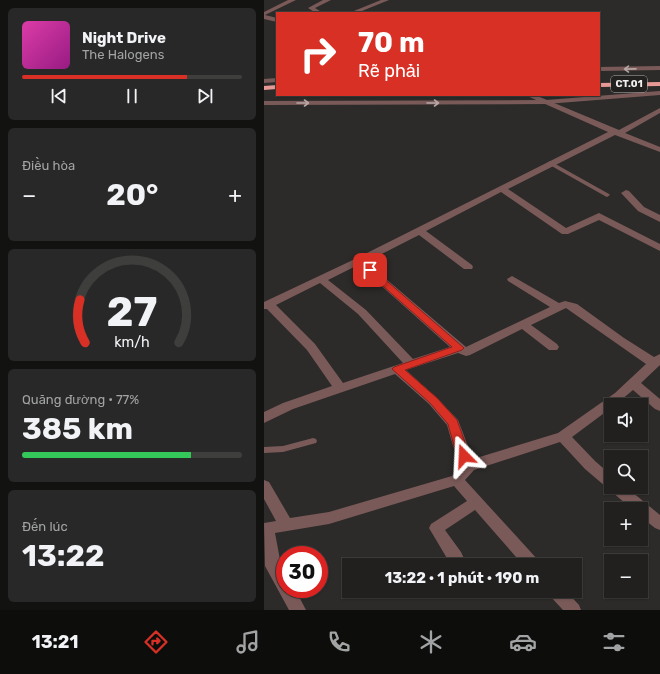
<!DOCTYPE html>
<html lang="vi">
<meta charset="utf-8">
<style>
body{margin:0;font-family:Rubik,sans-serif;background:#292828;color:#f1f3f6;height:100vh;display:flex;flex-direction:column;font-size:15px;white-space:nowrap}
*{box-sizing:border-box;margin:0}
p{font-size:13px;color:#a2a3a4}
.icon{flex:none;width:22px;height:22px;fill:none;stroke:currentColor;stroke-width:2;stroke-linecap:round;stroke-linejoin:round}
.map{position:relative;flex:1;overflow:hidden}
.panel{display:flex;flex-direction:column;gap:8px;padding:8px;background:#121211;width:264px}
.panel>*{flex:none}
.banner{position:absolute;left:12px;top:12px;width:324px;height:84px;border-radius:0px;box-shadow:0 1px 3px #0004,0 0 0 1px #3e3e3d;background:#d93025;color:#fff;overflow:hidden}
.buttons{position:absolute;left:340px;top:398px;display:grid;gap:8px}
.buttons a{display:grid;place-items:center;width:44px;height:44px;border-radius:0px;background:#21201f;box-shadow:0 1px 3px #0004,0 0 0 1px #3e3e3d;font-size:20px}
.speed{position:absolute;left:12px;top:546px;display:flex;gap:8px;font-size:20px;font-weight:700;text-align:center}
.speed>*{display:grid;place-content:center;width:52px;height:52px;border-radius:50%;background:#21201f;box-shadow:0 1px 3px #0004,0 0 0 1px #3e3e3d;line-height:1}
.speed .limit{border:6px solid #d22;background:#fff;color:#111}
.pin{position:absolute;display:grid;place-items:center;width:34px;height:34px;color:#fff;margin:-17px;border-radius:8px;box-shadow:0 2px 6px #0006}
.me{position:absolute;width:44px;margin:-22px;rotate:339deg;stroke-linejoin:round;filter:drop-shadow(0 0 3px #0008)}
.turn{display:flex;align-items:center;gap:14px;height:84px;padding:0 16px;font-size:18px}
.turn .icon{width:52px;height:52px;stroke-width:2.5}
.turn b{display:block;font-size:28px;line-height:34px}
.big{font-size:30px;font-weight:700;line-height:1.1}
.panel .tile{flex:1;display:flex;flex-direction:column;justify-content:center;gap:6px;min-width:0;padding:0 14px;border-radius:6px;background:#292828}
.panel .dial{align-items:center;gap:0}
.dial svg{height:104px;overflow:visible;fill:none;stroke:#3e3e3d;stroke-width:7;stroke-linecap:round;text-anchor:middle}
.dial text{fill:#f1f3f6;stroke:none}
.song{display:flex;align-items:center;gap:12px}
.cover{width:48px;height:48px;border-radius:6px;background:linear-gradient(135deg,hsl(320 70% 55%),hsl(310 70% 35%))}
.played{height:4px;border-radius:2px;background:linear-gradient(90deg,#d93025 75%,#3e3e3d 75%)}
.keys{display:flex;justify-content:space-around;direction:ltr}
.heat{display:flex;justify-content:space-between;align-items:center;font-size:22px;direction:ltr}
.charge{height:6px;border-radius:3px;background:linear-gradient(90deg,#34c759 77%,#3e3e3d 0)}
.trip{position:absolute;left:78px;top:558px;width:240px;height:40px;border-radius:0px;background:#21201f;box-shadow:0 1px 3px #0004,0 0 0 1px #3e3e3d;font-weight:700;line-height:40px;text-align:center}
.menu{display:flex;height:64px;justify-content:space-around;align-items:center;background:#0d0d0c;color:#a2a3a4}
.menu .icon{width:28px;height:28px}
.menu .on{color:#d93025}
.menu b{font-size:18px;color:#f1f3f6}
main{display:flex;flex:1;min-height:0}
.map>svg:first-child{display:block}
</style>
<main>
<section class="panel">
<div class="tile">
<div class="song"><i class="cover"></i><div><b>Night Drive</b><p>The Halogens</p></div></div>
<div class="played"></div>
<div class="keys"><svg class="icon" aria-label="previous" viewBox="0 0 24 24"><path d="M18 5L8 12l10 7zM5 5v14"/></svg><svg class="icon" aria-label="pause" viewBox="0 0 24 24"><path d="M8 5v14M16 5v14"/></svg><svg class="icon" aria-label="next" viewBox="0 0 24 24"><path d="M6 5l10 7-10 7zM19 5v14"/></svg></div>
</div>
<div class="tile"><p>Điều hòa</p>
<div class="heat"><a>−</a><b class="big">20°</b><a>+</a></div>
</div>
<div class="tile dial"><svg viewBox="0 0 100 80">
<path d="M14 69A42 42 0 1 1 86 69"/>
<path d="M14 69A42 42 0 0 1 10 36" stroke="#d93025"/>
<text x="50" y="56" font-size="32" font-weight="700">27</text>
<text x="50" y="72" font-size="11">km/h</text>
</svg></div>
<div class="tile"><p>Quãng đường · 77%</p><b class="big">385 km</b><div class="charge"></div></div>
<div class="tile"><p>Đến lúc</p><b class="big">13:22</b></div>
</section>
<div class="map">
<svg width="396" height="610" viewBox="0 0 396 610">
<rect width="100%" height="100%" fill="#2c2b29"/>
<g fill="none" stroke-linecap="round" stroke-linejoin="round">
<path fill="#7a5a58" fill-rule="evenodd" d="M286 161 345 194 346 195 343 197 341 196 284 164 283 163Z
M49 438 52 439 53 441 52 443 19 452 0 453V447L19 446Z"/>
<path fill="#7a5a58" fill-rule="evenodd" d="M24 0H32L1 15 13 18V22L0 19V12Z
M59 0H67L51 8 59 13H52L44 8Z
M117 0H125L93 13H85Z
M261 95H271L355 130 396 108V113L361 133 396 147V152L351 135 244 189 302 228 335 213 396 244V251L335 220 304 234H298L237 192 162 231 208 265 209 267 208 269H200L155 235 102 262 202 347 286 307 244 281 243 279 248 276 295 303 301 301 313 304 360 338 390 357 396 354V365L377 383 396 399V411L391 409 369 390 351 405H347V408L308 437 331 461 347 475V487H362L396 515V530L391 528 377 517V509H368L321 469 296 442 210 470 201 480 274 560 277 565H259L211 510 181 530 197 552 203 565H187L165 528 167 524 203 501 190 486 65 524 11 533 17 565 21 573V589H31L42 610H25L1 566 0 523 12 521 0 499V480L5 482 26 518 65 512 188 476 198 465 189 446 183 425 165 404 131 374 29 409 0 423V412L19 403 68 386 43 350 3 309H0V302L91 259 344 132ZM94 265 186 347 149 359 102 310 64 280ZM56 283 94 314 139 363 79 383 51 344 12 305ZM302 308 382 364 351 393 294 433 209 459 194 420 173 398 142 370 194 353 202 356 206 355 258 329 285 350H293L295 347 293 344 267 325Z
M362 190 365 191 380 207 396 215V222L374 211 357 193Z
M284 591H302L315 605 317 610H299L286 596Z"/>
<path fill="#7a5a58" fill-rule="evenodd" d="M396 66V70L335 71V67Z
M13 78V82L0 83V79Z
M396 91V95L282 104 0 105V101L282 100Z"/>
<path fill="#e79995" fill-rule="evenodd" d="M396 82V86L335 87V83Z
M13 85V89L0 90V86Z"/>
</g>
<defs><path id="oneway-shaft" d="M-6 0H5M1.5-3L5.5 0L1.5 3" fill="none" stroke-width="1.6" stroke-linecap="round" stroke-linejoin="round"/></defs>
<g stroke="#b6a6a4">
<use href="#oneway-shaft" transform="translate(366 69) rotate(179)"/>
<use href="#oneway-shaft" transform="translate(39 103)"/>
<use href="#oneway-shaft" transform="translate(169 103)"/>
</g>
<path fill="#d93025" stroke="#8d1f18" d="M106 268 109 269 200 348 198 350 141 370 173 398 193 420 206 456 204 459 200 460 197 459 190 446 184 424 166 403 128 369 130 367 188 347 103 272 102 270 103 269Z"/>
<g text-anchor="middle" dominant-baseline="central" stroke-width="4" stroke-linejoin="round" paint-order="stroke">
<rect fill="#23211f" stroke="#b5b3b1" stroke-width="1" x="347" y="76" width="36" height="16" rx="3"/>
<g font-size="10" font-weight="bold" fill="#f3f2f0">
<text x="365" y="84">CT.01</text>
</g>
</g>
</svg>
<div class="buttons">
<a><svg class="icon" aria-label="sound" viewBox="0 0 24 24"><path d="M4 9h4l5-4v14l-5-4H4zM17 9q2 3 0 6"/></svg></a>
<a><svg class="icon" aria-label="search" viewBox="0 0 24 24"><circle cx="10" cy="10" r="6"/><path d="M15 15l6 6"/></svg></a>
<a>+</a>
<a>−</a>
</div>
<div class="speed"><div class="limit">30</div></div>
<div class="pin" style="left:106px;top:270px;background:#d93025"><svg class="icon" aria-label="arrive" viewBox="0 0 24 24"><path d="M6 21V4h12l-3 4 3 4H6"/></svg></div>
<svg class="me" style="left:200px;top:456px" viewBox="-20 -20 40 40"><path d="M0-17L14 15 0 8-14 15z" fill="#d93025" stroke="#fff" stroke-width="4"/></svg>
<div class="trip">13:22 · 1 phút · 190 m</div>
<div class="banner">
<div class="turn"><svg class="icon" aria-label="right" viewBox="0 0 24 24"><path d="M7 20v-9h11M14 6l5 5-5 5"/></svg><div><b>70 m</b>Rẽ phải</div></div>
</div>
</div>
</main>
<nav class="menu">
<b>13:21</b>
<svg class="icon on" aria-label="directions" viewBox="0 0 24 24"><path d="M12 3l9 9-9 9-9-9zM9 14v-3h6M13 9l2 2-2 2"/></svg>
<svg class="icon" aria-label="music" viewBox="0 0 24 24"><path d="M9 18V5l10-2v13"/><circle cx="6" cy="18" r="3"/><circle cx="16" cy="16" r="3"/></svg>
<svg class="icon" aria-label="phone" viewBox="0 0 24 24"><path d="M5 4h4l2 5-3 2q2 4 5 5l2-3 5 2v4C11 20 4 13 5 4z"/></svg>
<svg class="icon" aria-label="climate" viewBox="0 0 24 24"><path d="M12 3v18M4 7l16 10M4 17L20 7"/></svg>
<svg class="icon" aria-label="car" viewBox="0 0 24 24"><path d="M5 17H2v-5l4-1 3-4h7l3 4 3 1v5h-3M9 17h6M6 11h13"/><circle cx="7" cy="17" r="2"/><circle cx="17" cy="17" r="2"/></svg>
<svg class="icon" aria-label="filters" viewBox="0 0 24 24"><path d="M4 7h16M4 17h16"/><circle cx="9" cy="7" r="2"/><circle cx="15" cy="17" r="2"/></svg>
</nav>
